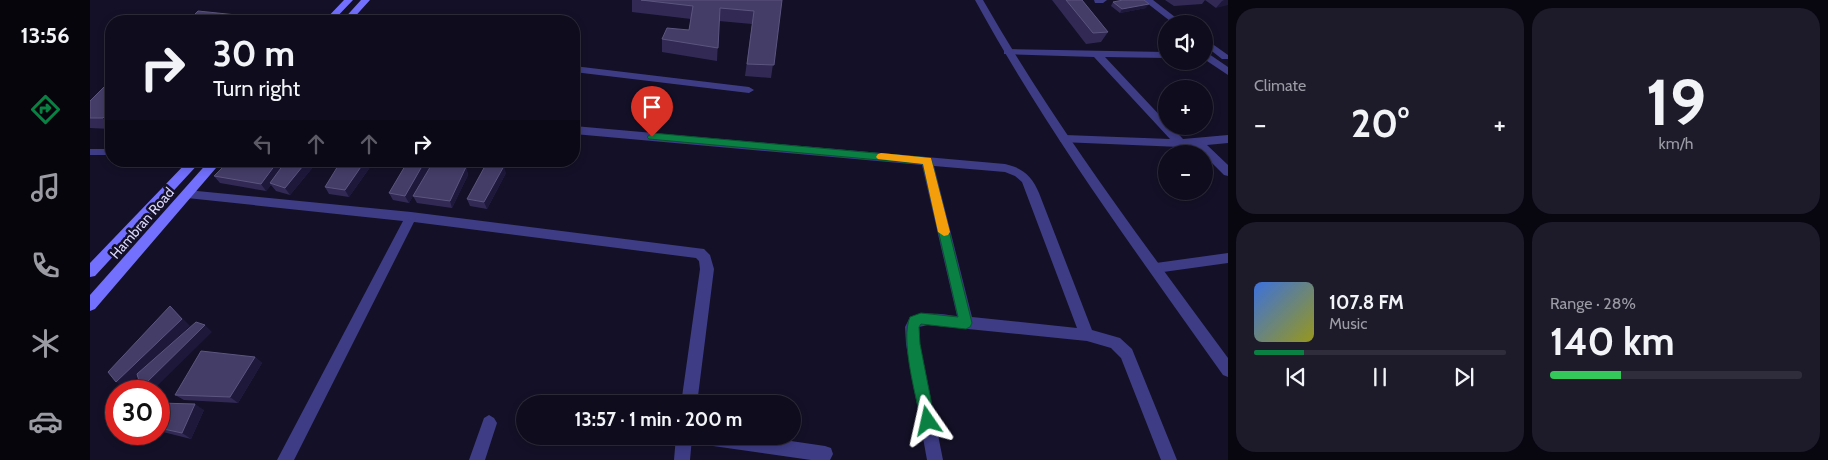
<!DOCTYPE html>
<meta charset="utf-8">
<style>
body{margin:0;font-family:Cabin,sans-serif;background:#1d1a2a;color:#f1f3f6;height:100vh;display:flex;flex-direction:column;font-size:19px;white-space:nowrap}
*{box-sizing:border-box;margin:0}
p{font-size:16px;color:#9b9ba4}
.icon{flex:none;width:28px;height:28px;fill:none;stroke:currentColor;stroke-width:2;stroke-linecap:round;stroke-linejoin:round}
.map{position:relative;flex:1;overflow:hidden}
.side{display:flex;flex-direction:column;gap:8px;padding:8px;background:#080710;width:600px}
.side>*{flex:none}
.hud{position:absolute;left:15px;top:15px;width:475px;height:152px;border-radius:20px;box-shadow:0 2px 8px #0003,0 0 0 1px #2f2c3b;background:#0f0c1d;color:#f1f3f6;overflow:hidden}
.buttons{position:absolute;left:1068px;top:15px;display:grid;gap:10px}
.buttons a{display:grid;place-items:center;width:55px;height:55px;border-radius:50%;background:#0f0c1d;box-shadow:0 2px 8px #0003,0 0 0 1px #2f2c3b;font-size:25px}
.speed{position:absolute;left:15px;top:380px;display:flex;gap:10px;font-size:25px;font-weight:700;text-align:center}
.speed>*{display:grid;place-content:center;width:65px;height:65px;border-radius:50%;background:#0f0c1d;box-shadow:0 2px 8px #0003,0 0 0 1px #2f2c3b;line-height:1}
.speed .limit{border:8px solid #d22;background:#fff;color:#111}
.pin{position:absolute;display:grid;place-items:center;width:42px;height:42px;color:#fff;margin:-51px -21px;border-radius:50% 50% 50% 0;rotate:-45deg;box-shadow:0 0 5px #0007}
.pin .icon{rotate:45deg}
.me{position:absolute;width:55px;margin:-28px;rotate:349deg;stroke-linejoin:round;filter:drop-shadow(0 0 4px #0008)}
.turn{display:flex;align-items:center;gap:18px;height:105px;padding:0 25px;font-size:22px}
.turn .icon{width:65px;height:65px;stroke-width:2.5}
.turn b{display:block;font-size:35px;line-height:42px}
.lanes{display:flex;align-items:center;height:48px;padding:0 25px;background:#0003;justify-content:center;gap:25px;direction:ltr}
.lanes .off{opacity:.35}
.big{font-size:38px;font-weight:700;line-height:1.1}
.side .tile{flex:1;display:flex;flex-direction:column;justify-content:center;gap:8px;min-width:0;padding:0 18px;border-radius:20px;background:#1d1a2a}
.side .dial{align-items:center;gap:0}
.dial b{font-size:65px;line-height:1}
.song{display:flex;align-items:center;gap:15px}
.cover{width:60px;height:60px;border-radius:8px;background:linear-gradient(135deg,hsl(220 70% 55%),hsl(60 70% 35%))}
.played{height:5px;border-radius:2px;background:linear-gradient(90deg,#0b8043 20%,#2f2c3b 20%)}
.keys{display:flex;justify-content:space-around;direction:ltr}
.heat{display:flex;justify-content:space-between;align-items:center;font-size:28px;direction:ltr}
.charge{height:8px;border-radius:4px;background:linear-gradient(90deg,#34c759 28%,#2f2c3b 0)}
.side .tiles{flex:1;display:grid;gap:8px;grid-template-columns:repeat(2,1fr)}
.trip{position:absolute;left:426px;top:395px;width:285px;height:50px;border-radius:25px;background:#0f0c1d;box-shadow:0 2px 8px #0003,0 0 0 1px #2f2c3b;font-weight:700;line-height:50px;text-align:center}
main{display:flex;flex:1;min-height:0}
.menu{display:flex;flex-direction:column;width:90px;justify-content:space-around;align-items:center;background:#06050c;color:#9b9ba4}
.menu .icon{width:35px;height:35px}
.menu .active{color:#0b8043}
.menu b{font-size:22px;color:#f1f3f6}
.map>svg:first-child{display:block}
</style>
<main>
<nav class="menu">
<b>13:56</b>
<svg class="icon active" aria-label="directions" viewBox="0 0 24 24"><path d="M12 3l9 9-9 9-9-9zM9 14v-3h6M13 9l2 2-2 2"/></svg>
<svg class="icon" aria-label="music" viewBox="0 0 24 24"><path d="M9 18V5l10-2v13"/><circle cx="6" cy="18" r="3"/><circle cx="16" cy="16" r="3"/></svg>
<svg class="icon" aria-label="phone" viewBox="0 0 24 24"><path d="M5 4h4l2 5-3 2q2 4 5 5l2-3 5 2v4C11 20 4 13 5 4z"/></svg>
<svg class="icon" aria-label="climate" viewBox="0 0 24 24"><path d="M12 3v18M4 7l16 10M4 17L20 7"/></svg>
<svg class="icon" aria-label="car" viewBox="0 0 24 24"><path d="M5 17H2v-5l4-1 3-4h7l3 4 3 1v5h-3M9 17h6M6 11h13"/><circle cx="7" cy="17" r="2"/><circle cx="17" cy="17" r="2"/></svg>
</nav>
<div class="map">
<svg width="1138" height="460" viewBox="0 0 1138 460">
<rect width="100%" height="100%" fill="#141027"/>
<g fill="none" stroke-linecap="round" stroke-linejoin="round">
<path fill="#3e3c85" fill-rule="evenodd" d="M0 149H21V155H0Z"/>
<path fill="#3e3c85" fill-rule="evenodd" d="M1004 0H1017L1013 3H1005Z
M1053 0H1063L1094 24H1084Z
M1114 38 1138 55V59H1132L1114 45Z
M917 49 1076 52V58L1015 57 1076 122V126H1081L1093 139 1138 135V143L1117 145 1138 165V176L1134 175 1105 146 1090 147 971 142 969 139 971 136 975 135 1080 139 1004 57 914 54V50Z
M1114 54H1119L1138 67V75L1114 59Z
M484 66 659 87 664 90 659 93 484 72Z
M484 126 915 164C933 168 942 176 949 193L1002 330 1030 338 1042 349 1087 460H1071L1031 358 1021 348 997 341 838 325 829 327 830 344 853 460H837L816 344 815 327 820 317C836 311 851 314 867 316L832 165 484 134ZM844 166 915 172 925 176 932 182 987 328 882 317Z
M97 190 321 212 614 249 620 255 624 269 607 404H591L610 269 609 261 606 258 324 222 204 460H187L313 221 97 198 91 194Z
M1138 253V263L1066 273 1061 272 1059 268 1061 264 1066 263Z
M399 415 404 418 407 423 395 460H379L394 418Z
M586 436H666L735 446 741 448 743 454 740 460H721L609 444 603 442 602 438 600 460H584Z"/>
<path fill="#3e3c85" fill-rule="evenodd" d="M885 0H893C965 126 1052 241 1138 358V377L1133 375C1046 252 957 132 885 0Z"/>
<path fill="#7270fc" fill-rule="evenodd" d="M254 0H263L243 21H234Z
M271 0H280L261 21H252Z
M98 161H111L5 276 0 277V263Z
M119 161H132L5 309 0 311V295Z"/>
</g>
<path fill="#322a55" d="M542 0H692L681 78 655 76 662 24 629 21 627 61 572 52V39L599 30 601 19 542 12Z
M962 0H992L1018 32 1011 42 996 44Z
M1075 0H1138L1126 8 1115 0 1112 4 1084 6Z
M1023 2 1056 8 1030 13 1021 6Z
M21 80V129L0 128V101Z
M228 161 200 195 186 191 181 185 176 191 130 183 124 176Z
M353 161H376L374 166 354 163Z
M383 161H408L406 165 384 164Z
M283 163 259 197 239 194 235 187Z
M376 167 378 175 362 208 327 203 323 196Z
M339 168 319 203 303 200 299 193Z
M416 173 397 209 380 206 377 199Z
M165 357 172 363 148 403 94 400 85 395Z
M69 403 114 410 101 439 69 431Z"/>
<path fill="#1e183b" d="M1134 0H1138V5L1126 8 1132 1Z
M1059 4 1056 8 1030 13 1032 9Z
M166 17 168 21H161Z
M20 111 21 112V127L13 118Z
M188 161H198L180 183 181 185 176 191 171 184Z
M217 161H228L200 195 195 188Z
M275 161H282L283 163 259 197 255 190Z
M335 161H336L339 168 319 203 315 196Z
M372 161H376L374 166Z
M414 166 416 173 397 209 394 202Z
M376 167 378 175 362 208 360 201Z
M80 306 100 326 36 388 26 382Z
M115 325 122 332 62 391H56L51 388Z
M165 357 172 363 148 403 140 397Z
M105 404 114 410 101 439 92 433Z"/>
<path fill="#443d67" stroke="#5c557f" d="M551 0H692L684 65 657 64 664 11 630 8 628 48 572 39 577 28 599 30 603 6Z
M976 0H992L1018 32 1003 33Z
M1033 0H1054L1059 4 1032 9 1023 2Z
M108 11 166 17 161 21H98Z
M21 80V111H20L13 118H0V101Z
M139 161H188L171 184 124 176Z
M196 161H217L195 188 180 183Z
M251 161H275L255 190 235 187Z
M318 161H335L315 196 299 193Z
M342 164 376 167 360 201 323 196Z
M395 166H414L394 202 377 199Z
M80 306 92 319 26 382 18 372Z
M106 322 115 325 51 388 47 374Z
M111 351 165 357 140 397 85 395Z
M69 403 105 404 92 433 69 428Z"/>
<path fill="#0b8043" stroke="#07532c" d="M562 133 841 158 882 323 880 327 876 329 831 324 829 327 830 344 845 421 843 426 838 428 833 426 831 421C826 396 810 339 820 317L831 313 868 317 833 164 559 139 557 137Z"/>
<path fill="#f59e0b" d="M791 153 841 158 860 232 858 235 854 236 848 232 833 164 788 159 786 157 788 154Z"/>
<g text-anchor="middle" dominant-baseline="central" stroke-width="5" stroke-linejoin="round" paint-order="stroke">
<g font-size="14" fill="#dbd7fe" stroke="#141027">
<text transform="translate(52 223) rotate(-49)">Hambran Road</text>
</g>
</g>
</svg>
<div class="buttons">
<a><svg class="icon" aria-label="sound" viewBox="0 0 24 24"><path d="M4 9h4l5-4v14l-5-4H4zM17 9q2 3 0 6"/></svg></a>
<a>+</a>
<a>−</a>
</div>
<div class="speed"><div class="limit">30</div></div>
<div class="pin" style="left:562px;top:137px;background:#d93025"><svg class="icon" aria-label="arrive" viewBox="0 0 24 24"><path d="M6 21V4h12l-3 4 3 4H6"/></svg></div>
<svg class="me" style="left:838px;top:421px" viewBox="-20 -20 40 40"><path d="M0-17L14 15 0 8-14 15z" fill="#0b8043" stroke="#fff" stroke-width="4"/></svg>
<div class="trip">13:57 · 1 min · 200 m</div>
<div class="hud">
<div class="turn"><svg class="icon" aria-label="right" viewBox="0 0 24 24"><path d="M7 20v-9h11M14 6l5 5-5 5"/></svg><div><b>30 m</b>Turn right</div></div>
<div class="lanes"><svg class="icon off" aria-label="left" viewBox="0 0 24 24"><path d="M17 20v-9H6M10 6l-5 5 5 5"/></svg><svg class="icon off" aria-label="ahead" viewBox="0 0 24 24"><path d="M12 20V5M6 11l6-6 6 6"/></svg><svg class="icon off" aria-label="ahead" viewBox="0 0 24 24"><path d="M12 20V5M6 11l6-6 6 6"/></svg><svg class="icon" aria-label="right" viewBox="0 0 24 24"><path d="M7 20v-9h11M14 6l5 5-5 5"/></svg></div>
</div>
</div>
<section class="side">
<div class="tiles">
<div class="tile"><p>Climate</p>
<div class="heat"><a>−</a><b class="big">20°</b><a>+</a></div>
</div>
<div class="tile dial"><b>19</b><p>km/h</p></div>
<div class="tile">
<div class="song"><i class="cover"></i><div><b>107.8 FM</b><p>Music</p></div></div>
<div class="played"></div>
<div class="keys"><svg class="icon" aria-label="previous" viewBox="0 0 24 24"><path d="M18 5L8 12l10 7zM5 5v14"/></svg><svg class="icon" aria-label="pause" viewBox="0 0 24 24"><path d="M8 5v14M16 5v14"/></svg><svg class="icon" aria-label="next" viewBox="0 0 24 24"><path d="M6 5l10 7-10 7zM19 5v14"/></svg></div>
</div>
<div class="tile"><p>Range · 28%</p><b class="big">140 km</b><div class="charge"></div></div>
</div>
</section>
</main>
